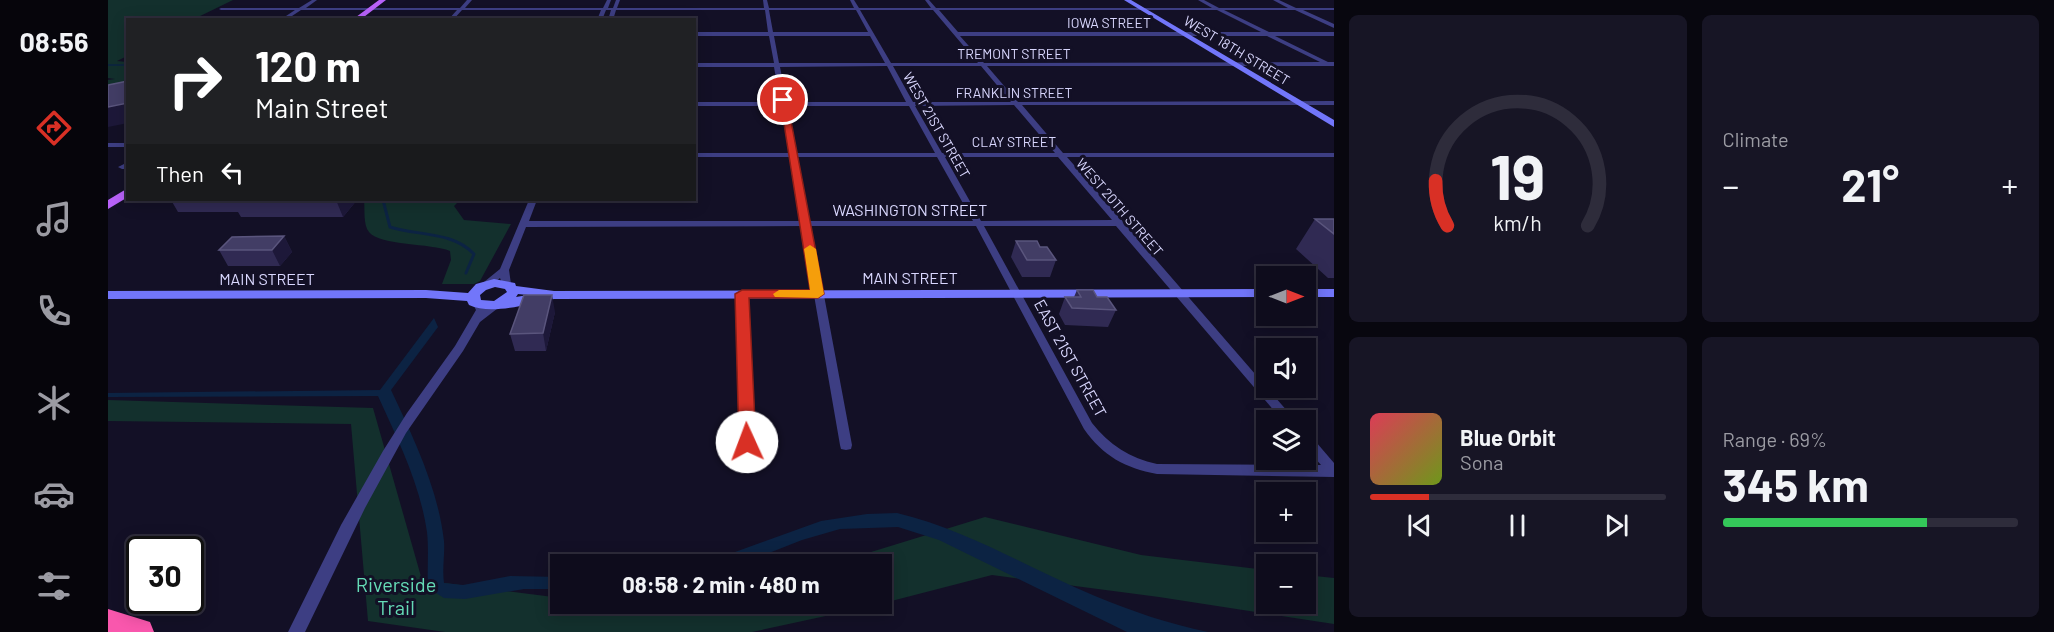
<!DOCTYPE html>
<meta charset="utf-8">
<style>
body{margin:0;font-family:Barlow,sans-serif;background:#171525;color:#f1f3f6;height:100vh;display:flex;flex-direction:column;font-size:22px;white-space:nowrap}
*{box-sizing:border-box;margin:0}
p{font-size:20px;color:#9b9ba3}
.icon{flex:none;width:33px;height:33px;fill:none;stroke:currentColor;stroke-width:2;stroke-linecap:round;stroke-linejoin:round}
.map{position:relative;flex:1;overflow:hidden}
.side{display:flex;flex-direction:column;gap:15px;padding:15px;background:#08070f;width:720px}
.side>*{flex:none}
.banner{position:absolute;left:18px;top:18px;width:570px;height:183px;border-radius:0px;box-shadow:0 3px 15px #0003,0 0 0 2px #2e2c3b;background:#202124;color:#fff;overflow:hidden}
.needle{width:39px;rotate:90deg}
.buttons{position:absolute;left:1148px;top:266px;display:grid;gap:12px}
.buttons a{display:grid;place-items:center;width:60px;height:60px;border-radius:0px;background:#0e0c1c;box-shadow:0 3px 15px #0003,0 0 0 2px #2e2c3b;font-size:30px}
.speed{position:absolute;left:18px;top:536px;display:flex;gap:12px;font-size:30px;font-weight:700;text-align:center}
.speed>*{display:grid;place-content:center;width:78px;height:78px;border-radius:50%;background:#0e0c1c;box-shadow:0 3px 15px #0003,0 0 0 2px #2e2c3b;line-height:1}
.speed .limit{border:3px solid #111;border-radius:9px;background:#fff;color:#111}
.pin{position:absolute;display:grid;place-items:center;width:51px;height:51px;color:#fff;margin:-26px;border:3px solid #fff;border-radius:50%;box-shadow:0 2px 6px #0007}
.me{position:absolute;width:66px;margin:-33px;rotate:358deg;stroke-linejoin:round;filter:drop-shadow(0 0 4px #0008)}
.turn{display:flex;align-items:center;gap:21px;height:126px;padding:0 30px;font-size:27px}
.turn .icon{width:78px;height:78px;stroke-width:2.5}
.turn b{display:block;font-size:42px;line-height:51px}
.then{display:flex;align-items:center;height:57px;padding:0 30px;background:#0003;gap:12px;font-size:22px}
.big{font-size:45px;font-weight:700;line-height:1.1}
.side .card{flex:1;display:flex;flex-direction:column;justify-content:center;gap:9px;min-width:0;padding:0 21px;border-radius:9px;background:#171525}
.side .dial{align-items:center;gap:0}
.dial svg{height:156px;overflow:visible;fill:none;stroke:#2e2c3b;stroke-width:7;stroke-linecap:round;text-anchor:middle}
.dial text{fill:#f1f3f6;stroke:none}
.song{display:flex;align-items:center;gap:18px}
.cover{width:72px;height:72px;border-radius:9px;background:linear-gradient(135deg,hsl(350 70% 55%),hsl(80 70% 35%))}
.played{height:6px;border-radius:3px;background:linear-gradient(90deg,#d93025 20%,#2e2c3b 20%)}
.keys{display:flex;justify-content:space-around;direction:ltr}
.heat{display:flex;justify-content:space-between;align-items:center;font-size:33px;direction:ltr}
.charge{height:9px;border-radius:4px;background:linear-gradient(90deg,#34c759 69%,#2e2c3b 0)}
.side .tiles{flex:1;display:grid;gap:15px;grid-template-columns:repeat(2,1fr)}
.trip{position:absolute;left:442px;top:554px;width:342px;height:60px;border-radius:0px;background:#0e0c1c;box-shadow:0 3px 15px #0003,0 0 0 2px #2e2c3b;font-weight:700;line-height:60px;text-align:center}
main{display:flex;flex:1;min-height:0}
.tab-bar{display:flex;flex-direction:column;width:108px;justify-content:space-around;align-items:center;background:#06050b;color:#9b9ba3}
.tab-bar .icon{width:42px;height:42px}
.tab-bar .current{color:#d93025}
.tab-bar b{font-size:27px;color:#f1f3f6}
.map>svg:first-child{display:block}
</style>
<main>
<nav class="tab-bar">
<b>08:56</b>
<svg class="icon current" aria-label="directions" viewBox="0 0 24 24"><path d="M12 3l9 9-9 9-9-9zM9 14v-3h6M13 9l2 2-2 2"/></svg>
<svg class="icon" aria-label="music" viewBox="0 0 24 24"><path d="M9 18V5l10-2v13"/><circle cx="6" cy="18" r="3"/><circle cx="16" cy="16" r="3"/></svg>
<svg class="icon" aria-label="phone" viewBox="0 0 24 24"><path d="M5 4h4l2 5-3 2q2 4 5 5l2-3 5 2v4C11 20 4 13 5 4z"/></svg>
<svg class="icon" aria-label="climate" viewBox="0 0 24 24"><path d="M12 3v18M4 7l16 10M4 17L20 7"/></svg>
<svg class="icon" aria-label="car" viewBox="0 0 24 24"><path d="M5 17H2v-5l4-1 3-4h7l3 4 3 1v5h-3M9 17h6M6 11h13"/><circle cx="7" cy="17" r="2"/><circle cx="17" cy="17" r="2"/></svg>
<svg class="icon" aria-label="filters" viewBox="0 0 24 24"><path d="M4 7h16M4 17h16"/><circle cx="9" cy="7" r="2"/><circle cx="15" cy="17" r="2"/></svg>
</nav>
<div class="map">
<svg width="1226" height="632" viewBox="0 0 1226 632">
<rect width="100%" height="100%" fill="#131026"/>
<path fill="#13302d" d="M0 0H125L86 19 20 20 19 56 9 61 19 62V89L0 85V80L7 79 0 78Z
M256 200H352L346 206 356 220 403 224 372 281 366 284H334L343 260 342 251C323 243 272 246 261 232 255 225 257 208 256 200Z
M0 400 265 408 314 580 453 598V603H493L531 608 552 603H774V564H724L877 517 1033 555 1158 570V603H1197V575L1226 578V624L1051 597 884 575 764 606 644 632H337L260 621 243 424 0 421Z"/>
<path fill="#0c2343" d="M326 318 330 327 283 390C305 437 330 488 336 541 337 555 334 568 336 583L355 585 402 576 453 577V589H416L357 599 336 598 320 588C319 569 321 551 319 532 312 484 290 440 270 396L0 397V393L272 390Z
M789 513C860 530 920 568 987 596 1023 611 1061 624 1100 632H1019L831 540 790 527 732 529 694 540 633 564H594L713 521 759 514Z"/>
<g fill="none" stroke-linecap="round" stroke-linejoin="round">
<path stroke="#0c2343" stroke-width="1.5" d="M0 65H20"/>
<path stroke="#0c2343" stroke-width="3" d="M275 200 282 227C310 236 344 231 366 254L358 273"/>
<path fill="#3d3e83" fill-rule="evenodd" d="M204 0H209L198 8H352L359 0H364L357 8H495L499 0H503L500 8H505L508 0H512L509 8H656L655 0H659L661 8H746L742 0H746L751 8H823L817 0H821L828 8H1104L1090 0H1096L1111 8H1180L1165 0H1171L1188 8H1226V10H1195L1226 24V28L1187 10H1116L1161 32H1226V36H1167L1220 62H1226V66H879L910 102 1226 101V105H914L955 153H1226V157H959L1187 420H1174L1008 226H876L984 423C1001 445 1022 458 1049 464L1213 465 1197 447V433L1202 435 1226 463V477L1049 474C1017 468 995 456 976 429L868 226H703L744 445 743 449 738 450 733 449 732 445 694 226 418 227 401 270 403 284 401 286H395L392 278 382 286H376L374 284 376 282 392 269 421 200H429L421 221H693L682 157H586V153H681L673 106H586V102H672L666 67H586V63H666L661 36H586V32H660L657 10H508L505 20H500L503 10H498L494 20H489L493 10H354L345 20H340L349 10H193L178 20H172L187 10H113L111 9 113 8H191ZM661 10H748L760 32H665ZM752 10H825L870 63H783ZM831 10H1109L1153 32H850ZM666 36H762L777 63H671ZM852 36H1159L1212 62 876 63ZM779 66 798 102H679L672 67ZM785 66H873L903 102H805ZM906 105 947 153H834L807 106ZM680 106H801L827 153H689ZM689 157H829L865 221H702ZM837 157H950L1004 220 873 221Z
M0 143H20V147H0Z
M20 162V169H14L10 167Z
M634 291 639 294 645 442 644 446 639 447 634 446 633 442 629 294Z
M370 301 374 302 377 308 389 302 394 305 372 322 355 351 298 433 257 508 197 632H180L233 525 275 451 299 413 347 346 368 310 365 304Z"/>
<path fill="#7276fa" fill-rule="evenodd" d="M1016 0H1023L1226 120V127Z
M386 279 407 283 408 286 446 291 1158 289V297L446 299C422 303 384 316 361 305L359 301 318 298 0 299V291L318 290 360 293 368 284ZM387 287 397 289 399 292 386 301 373 300 372 295 378 290ZM410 294 420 295 408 297Z
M1197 289H1226V297H1197Z"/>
<path fill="#b862f9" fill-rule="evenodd" d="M271 0H278L252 20H244Z
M20 188V197L0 209V200Z"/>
<path fill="#f957ad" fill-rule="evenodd" d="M0 609 42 622 46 632H0Z"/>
</g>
<path fill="#302a53" d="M63 200H249L235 217H133L130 212H70Z
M1207 219H1226V278H1220L1188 249Z
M176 236 184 252 172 266H120L111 250Z
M908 241 932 247 948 260 942 277H914L903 257Z
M969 290 989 297 1008 310 1000 327 957 325 951 314 957 297H966Z
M447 312 438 351H407L402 334Z"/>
<path fill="#1d1839" d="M20 103V123L0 127V107Z
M228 200H249L235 217Z
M176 236 184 252 172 266 164 250Z
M444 295 447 312 438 351 435 333Z"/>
<path fill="#423d65" stroke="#5a557d" stroke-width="1.5" d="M20 81V103L0 107V85Z
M1207 219H1226V234Z
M176 236 164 250H111L124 237Z
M908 241H929L932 247H939L948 260H919Z
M969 290H985L989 297H999L1008 310 964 308 957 297H973Z
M416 295H444L435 333 402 334Z"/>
<path fill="#d93025" stroke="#8d1f18" stroke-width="1.5" d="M672 98 679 100 716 294 710 298H641L648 442 645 446 639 448 634 446 631 442 627 294 634 290H702Z"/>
<path fill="#f59e0b" d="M702 245 708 249 716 294 710 298 667 297 665 294 671 290H702L696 249Z"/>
<g text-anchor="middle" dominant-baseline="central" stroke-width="6" stroke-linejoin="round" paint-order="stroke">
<g font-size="14" fill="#d9d7fe" stroke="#131026">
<text x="1001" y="22">IOWA STREET</text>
<text transform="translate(1129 50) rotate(31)">WEST 18TH STREET</text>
<text x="906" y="53">TREMONT STREET</text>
<text x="906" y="92">FRANKLIN STREET</text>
<text transform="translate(829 125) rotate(60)">WEST 21ST STREET</text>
<text x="906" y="141">CLAY STREET</text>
<text transform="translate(1012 207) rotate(49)">WEST 20TH STREET</text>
</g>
<g font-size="16" fill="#d9d7fe" stroke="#131026">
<text x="802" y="209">WASHINGTON STREET</text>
<text x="802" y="277">MAIN STREET</text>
<text x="159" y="278">MAIN STREET</text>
<text transform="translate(963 358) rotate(61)">EAST 21ST STREET</text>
</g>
<g font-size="20" fill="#65dcb7" stroke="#131026">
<text x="288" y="584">Riverside<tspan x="288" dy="23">Trail</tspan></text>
</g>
</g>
</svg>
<div class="buttons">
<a><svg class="needle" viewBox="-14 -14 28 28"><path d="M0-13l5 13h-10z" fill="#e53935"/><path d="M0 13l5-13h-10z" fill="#9b9ba3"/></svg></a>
<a><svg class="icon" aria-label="sound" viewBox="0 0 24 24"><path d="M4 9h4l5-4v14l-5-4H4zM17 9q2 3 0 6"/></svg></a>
<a><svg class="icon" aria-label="layers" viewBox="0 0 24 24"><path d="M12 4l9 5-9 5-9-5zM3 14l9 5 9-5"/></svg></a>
<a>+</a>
<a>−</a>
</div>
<div class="speed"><div class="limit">30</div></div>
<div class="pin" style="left:675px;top:100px;background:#d93025"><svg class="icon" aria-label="arrive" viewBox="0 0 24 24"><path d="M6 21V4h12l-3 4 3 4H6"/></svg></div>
<svg class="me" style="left:639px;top:442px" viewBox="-20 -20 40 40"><circle r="19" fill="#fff"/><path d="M0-13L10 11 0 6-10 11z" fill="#d93025"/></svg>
<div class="trip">08:58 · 2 min · 480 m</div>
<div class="banner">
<div class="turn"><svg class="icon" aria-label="right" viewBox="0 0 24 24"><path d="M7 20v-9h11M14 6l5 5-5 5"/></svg><div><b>120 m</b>Main Street</div></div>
<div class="then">Then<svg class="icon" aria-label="left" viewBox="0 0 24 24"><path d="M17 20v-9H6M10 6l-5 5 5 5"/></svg></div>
</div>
</div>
<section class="side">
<div class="tiles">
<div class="card dial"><svg viewBox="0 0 100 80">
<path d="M14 69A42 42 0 1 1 86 69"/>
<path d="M14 69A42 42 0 0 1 8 46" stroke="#d93025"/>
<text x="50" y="56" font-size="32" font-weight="700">19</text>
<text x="50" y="72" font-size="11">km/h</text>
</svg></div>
<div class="card"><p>Climate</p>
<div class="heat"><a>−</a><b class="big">21°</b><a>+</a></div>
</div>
<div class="card">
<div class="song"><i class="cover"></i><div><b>Blue Orbit</b><p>Sona</p></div></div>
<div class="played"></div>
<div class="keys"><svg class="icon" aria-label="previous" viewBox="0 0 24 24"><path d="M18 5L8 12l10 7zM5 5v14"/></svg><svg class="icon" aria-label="pause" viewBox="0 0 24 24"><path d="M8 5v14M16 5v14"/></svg><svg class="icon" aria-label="next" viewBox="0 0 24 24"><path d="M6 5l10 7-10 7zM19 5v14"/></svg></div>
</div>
<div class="card"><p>Range · 69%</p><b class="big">345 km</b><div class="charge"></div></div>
</div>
</section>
</main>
